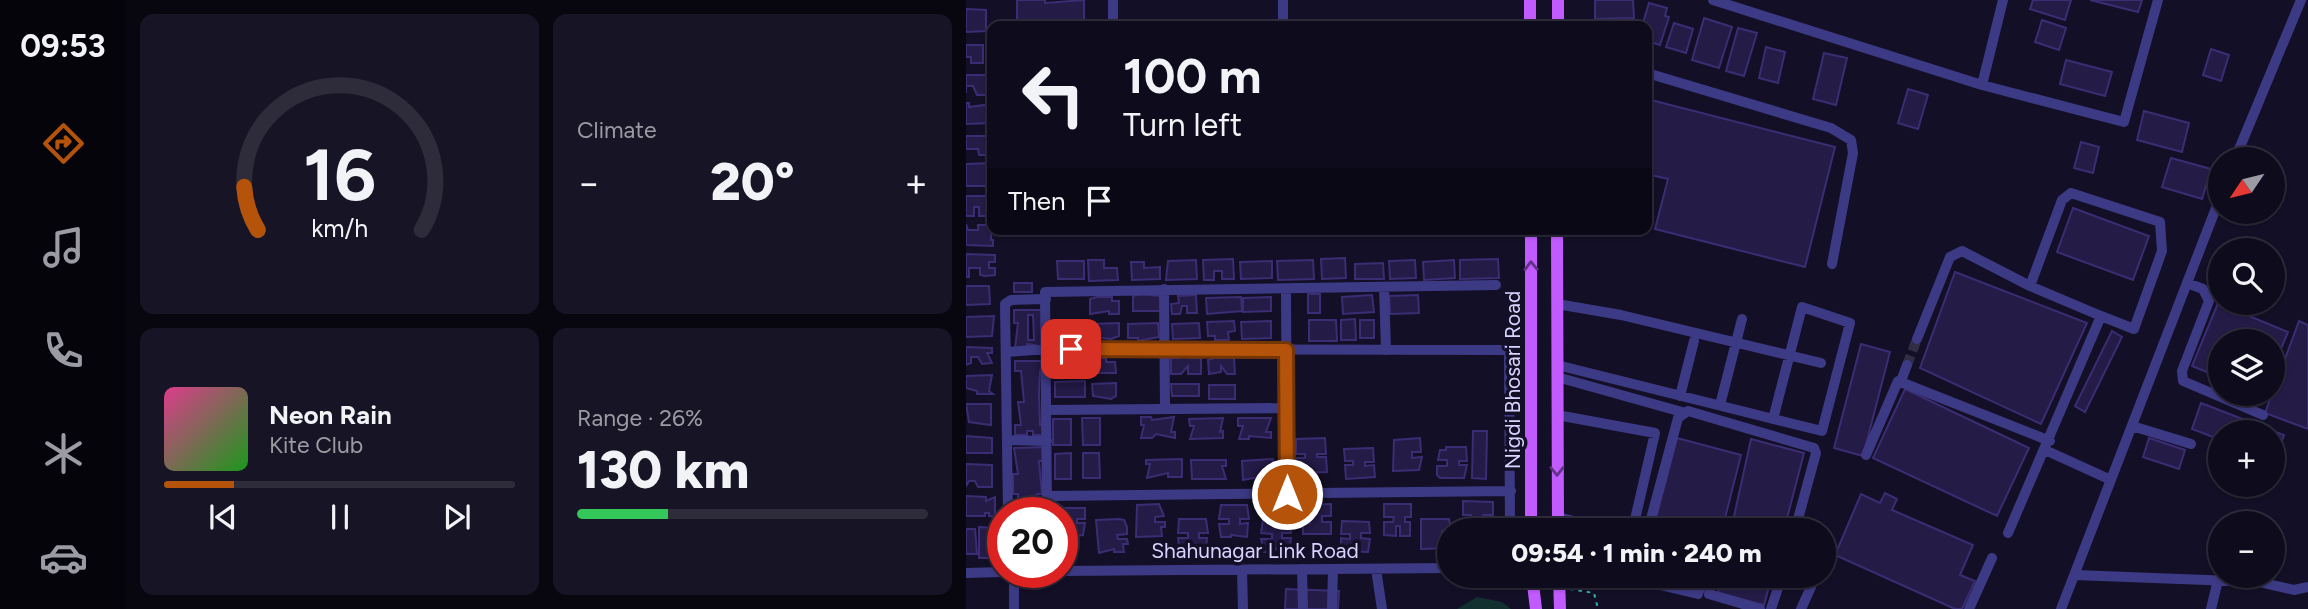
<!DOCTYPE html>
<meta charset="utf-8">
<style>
body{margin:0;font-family:Figtree,sans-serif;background:#171425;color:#f1f3f6;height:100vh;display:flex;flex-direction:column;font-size:26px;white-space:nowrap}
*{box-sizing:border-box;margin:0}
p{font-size:23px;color:#9b9ba3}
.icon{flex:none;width:38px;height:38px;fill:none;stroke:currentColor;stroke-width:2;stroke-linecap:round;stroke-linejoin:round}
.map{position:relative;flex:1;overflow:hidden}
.sheet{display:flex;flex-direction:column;gap:14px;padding:14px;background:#08060f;width:840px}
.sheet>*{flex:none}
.hud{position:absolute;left:21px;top:21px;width:665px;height:214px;border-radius:14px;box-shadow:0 2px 5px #0004,0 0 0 2px #2e2b3b;background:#0e0b1c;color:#f1f3f6;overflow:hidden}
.needle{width:46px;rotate:235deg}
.controls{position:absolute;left:1242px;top:147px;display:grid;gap:14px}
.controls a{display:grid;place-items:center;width:77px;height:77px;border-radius:50%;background:#0e0b1c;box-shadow:0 2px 5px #0004,0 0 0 2px #2e2b3b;font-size:35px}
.speed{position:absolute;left:21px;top:497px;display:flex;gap:14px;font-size:35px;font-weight:700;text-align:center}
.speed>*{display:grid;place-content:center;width:91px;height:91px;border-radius:50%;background:#0e0b1c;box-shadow:0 2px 5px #0004,0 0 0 2px #2e2b3b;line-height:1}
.speed .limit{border:10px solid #d22;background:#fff;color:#111}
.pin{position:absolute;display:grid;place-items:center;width:60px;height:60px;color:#fff;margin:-30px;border-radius:14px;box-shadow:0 4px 10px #0006}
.me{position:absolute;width:77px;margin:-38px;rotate:0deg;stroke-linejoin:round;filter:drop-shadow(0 0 5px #0008)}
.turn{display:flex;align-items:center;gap:24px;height:147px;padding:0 21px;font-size:32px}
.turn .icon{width:91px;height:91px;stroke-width:2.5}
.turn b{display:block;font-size:49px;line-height:60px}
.then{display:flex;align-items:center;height:66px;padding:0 21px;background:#0003;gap:14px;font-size:26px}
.big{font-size:52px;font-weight:800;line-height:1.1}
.sheet .widget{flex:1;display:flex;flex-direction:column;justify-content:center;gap:10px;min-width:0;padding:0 24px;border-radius:14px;background:#171425}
.sheet .dial{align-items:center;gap:0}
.dial svg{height:182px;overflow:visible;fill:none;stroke:#2e2b3b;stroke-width:7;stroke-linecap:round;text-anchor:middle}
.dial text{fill:#f1f3f6;stroke:none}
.song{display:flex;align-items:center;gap:21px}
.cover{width:84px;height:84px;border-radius:10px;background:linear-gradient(135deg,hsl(330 70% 55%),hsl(120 70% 35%))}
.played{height:7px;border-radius:4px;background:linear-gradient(90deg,#b45309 20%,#2e2b3b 20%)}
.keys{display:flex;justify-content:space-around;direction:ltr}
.heat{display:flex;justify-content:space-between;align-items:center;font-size:38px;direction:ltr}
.charge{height:10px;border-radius:5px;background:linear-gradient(90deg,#34c759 26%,#2e2b3b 0)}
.sheet .tiles{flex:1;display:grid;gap:14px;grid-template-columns:repeat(2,1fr)}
.trip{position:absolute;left:471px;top:518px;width:399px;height:70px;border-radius:35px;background:#0e0b1c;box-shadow:0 2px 5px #0004,0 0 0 2px #2e2b3b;font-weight:800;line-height:70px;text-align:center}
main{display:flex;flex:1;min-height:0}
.dock{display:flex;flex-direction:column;width:126px;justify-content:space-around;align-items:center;background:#06040b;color:#9b9ba3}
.dock .icon{width:49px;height:49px}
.dock .current{color:#b45309}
.dock b{font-size:32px;color:#f1f3f6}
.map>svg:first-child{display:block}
</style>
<main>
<nav class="dock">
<b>09:53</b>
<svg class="icon current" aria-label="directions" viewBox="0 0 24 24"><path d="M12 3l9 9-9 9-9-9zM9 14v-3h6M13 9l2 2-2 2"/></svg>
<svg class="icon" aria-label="music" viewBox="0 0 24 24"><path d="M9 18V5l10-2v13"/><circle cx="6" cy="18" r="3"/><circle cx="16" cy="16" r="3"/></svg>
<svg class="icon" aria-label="phone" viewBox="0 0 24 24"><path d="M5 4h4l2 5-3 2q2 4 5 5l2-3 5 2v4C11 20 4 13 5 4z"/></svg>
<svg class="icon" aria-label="climate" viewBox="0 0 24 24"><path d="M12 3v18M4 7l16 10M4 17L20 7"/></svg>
<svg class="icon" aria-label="car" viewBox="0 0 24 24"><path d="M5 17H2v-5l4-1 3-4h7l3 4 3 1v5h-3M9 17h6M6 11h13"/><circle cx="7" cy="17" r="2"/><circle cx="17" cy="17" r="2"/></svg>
</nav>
<section class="sheet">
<div class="tiles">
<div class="widget dial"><svg viewBox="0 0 100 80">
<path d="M14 69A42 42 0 1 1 86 69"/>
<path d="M14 69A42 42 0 0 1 8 50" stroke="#b45309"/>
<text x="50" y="56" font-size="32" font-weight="700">16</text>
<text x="50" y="72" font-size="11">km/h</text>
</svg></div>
<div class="widget"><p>Climate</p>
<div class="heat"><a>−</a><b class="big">20°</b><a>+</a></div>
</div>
<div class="widget">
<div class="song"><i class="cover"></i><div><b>Neon Rain</b><p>Kite Club</p></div></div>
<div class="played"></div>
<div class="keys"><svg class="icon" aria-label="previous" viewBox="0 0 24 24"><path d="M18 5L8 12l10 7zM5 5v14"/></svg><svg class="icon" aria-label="pause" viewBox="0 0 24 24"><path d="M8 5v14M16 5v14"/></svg><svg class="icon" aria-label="next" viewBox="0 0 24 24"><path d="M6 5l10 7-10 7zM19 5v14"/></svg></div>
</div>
<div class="widget"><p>Range · 26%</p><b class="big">130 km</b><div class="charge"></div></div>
</div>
</section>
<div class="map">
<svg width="1342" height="609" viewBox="0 0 1342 609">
<rect width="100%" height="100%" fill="#130f26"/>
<path fill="#12302f" d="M511 597 536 602 545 609H491Z"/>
<path fill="#241b47" stroke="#3b2d73" stroke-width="2" fill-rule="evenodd" d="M51 0H79V3L118 0V26H97V22H81V26H51Z
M629 0H667L668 18 629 19Z
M1067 0H1105L1099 20 1064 9Z
M1124 0H1176L1172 12Z
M683 3 701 8 699 16 703 17 694 45 681 41V26H676Z
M0 9 20 10V31L0 32Z
M738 18 766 27 753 68 726 60Z
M1076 20 1100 28 1093 50 1069 42Z
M708 23 727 29 720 53 700 47Z
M772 28 791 33 778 76 760 71Z
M0 45H17V63H5V57H0Z
M800 47 819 52 812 83 793 78Z
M1245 49 1263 55 1255 81 1237 75Z
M858 53 881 58 870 105 847 99Z
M1100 60 1146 72 1139 96 1094 84Z
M0 75H26V95H11L7 86H0V93Z
M942 89 962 95 952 129 932 123Z
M681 99 869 147 839 267 689 229 702 179 681 174Z
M0 103H3V107L26 104V123L0 124Z
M1178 111 1223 123 1216 152 1171 140Z
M0 136H22V155H13L12 149H0Z
M1115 142 1133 147 1127 173 1108 168Z
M1205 158 1245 169 1236 199 1196 187Z
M26 163V186H0V164Z
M0 196H26V216H13V207H8V216H0Z
M1107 208 1183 236 1167 280 1091 252Z
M0 224 2 230H12V225H26L25 240H27V246L0 245Z
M380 229H454V233L383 232Z
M0 254 29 255V262H23V268H29V275L19 276 14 275V268H3V277H0Z
M379 258 380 278 356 279 355 259Z
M267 259 268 279H256V271H248V280H238L237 260Z
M532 259 533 278 494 279V260Z
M122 260H138V268H151L152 280 123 281Z
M230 260 231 279 200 280 202 261Z
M347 260 348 279 312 280 311 261Z
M449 260 450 278 424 279 423 261Z
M488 260 489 278 458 280 457 262Z
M91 261H118V279H92Z
M306 261V278L275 279 274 262Z
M165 262H178V268L194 267V279L166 280Z
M417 263 418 279H389V264Z
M989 272 1121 323 1075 424 954 368Z
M48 283H66V292H48Z
M0 286H23L24 304 0 305Z
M174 294 195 296 196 311H167V296Z
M342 294H354V313H342Z
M230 295 231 313H221V306H216L214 314H206L205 304 213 303 212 296Z
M406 295 408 312 377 314 376 297Z
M452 295 453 313 424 314 423 296Z
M131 297H146V301H153V314H143V311L124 314V299Z
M275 297 276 311 241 314 240 298Z
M305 297V311L277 312V298Z
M1252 303 1322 332 1307 368V341H1255V378L1226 366Z
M48 310H78L79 347 61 344V347L49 348 52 323H48ZM62 315H67L68 340H62Z
M28 316 26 336 0 337V317Z
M389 319 390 340H375V320Z
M343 320H370L371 341H343Z
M394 320H408V338H394Z
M268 321 269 331 262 332 263 340H249V336H242L241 322Z
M305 321V338L276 339 275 322Z
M1333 321 1342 325V429L1299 413Z
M96 322H117L118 336 96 339V336H89V324Z
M153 323V336L145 339 124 337V324Z
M192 323 193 337 172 341V338H162V324Z
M233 323 234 338 207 339 206 324Z
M1146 331 1156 337 1119 412 1109 406Z
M895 344 924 352 897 456 868 448Z
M0 347 26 348V353H21L26 363 16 364 12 357H5V363L0 365Z
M213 353H223V358H235V374H222V366L215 374H205V358H213Z
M123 358H140V362H149L150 373H123Z
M248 358H268L269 374H261L255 366V372L243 374 242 360Z
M49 361H80V371H74L73 393 74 425H79L80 435H67V431H61V435H49V425H55L52 402H58L55 371H49Z
M118 361V374H91V362Z
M26 375 23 391 27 394H11V391L0 388V376Z
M119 381V397H89V382Z
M150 383V396L145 399 127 396 126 384Z
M205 384H233V396H206Z
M243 385H269V399H243Z
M939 389 1063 448 1031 516 907 458Z
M1235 403 1318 435 1309 460 1307 432H1255V440L1226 429Z
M0 404H25V425L3 422Z
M175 417H185L186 420 208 417 205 432H209V438L190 434 186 438H175L178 425H175Z
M116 418H134V445H117Z
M257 418 254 432 257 431V438L224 439 228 426H224L223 419Z
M272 418H305L300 432H305V438L283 436V439H273L277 426H272Z
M87 419H105V445H87Z
M507 431H521L520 479 506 478Z
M0 436 26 438V453H0Z
M359 438 360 454H351V457H360L361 472 331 473 330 458H339V454H330V439Z
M454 438 455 452H446V458L456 457 453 470 427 471 428 440Z
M711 438 775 455 756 530H687Z
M1183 438 1219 450 1213 469 1177 457Z
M785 439 838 453 818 530H765Z
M79 447V461H73L76 494H71L67 502H52V494H47V474H52L48 448Z
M480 447H500L501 461H493V465H501L498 478H474L471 475V466H481V460H472L474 450H480Z
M407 448 408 462H399V466L408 465 409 477 380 479 379 465H387V461H379L378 449Z
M105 453V479H89V454Z
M117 453H133L134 478H117Z
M216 459V477H202V473L181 478 184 464H180V460Z
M307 459 305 473H308V479L287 478 277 480 276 461Z
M225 460H260V466H256L260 479H226Z
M0 464 26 465V487H12L9 481H3L0 486Z
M919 493 931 499 926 510 1007 545 994 575 1009 581 996 609H989L869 555 895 494 914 503Z
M0 496 20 497V501L29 497V517L23 516V513H19V516H0Z
M497 501 527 502V515H517V520H527L525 530H497V519L505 520V515H497Z
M193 504 198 516 189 517V522H199V527H195L196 536 170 537 171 505Z
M365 504V516H356V522H365V534H337V522L344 523V517H337L340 505Z
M418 504H445V517H439V522H444V536H434V526H430V536L418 535V522H427L428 517H418Z
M255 505H281L283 519H274V524L282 523 281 537 265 535V537H255L253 524H263V519H253Z
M87 508H119V519H111V523H119L117 535 96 537V513H87Z
M153 519 158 520 161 527V534L151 535 152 539H161L162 544H157L158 552H148V549L133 553 130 520Z
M213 519H240L242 533H233V538H241L240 551 228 552V549L214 552 212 538H222V533H212Z
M323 519 325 533H316V538H325L323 552 308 549V552H298L295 539H306V534L295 533 297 520Z
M455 519H483L485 530 476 531V538H483V548L455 549Z
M376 521 403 522 404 533H395V538L404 539 402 552 375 551V538L384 539V534H375Z
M13 527 26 528V558H13Z
M0 529H9L11 554H0Z
M684 576H730L726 589Z
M755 576H806L798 605 752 593Z
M320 589 373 591 372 609H319Z"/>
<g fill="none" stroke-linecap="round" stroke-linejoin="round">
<path stroke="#312d47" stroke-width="10" stroke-dasharray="10 5" stroke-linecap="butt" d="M941 365 951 339"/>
<path stroke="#2fb8b0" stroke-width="2" stroke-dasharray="3.5 5" stroke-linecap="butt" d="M604 589 628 593 632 609"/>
<path stroke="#3d3a85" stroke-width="10" d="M147 0V26
M747 0 1016 85 1158 122 1192 0
M317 26V0
M681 73 865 128 885 140 887 153 866 264
M1016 85 1037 0
M1269 159 1335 0
M483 231V229
M1221 283 1237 289 1243 301 1216 371 1217 381 1297 415
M1064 286 1096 200 1105 193 1194 222 1196 251 1168 329 1135 316
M418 287 420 350
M198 289 199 409
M320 289 321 494
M591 304 655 315 855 363
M951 339 984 257 996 251 1064 286 1135 316 1042 533
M40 352 82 349 543 350 544 530
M591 365C679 387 768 409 856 431L884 323 836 307 807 419
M591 377 716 412
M935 381 941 365
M714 396 728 341
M754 405 776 319
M81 410 321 408
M591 415 689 433 667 528
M1166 426 1225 444
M41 440 81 441
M1079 450 1145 480
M900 455 932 381 1084 441
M82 496 545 491
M42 513 39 304 45 300 80 299
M81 513 79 292 530 285
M592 517 643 530
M592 527 620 530
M682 530 712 418 722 411 848 448 850 453 829 530
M336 569 337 609
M410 569 416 609
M276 570 277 609
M96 571 483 568
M48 572V609
M0 573 37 572
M1109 575 1293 582 1328 590 1342 587
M656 576 732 594 738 576
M746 576 743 594 794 609
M366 609 367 569
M805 609 816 576
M835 609 845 587
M1003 609 1026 558
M1095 609 1255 195
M1245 609 1252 580"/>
<path stroke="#c25bff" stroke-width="12" d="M564 26V0
M592 26V0
M591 229 592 530
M565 530V229
M566 576 570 609
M593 576 594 609"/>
</g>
<defs><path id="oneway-chevron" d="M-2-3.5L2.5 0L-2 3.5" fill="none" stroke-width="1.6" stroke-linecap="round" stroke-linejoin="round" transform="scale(1.75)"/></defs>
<g stroke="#623188">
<use href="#oneway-chevron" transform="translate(565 266) rotate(-91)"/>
<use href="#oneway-chevron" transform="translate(591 471) rotate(90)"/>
</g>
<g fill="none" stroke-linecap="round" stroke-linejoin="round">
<defs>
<path id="route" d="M105 349 320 350 321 494"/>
</defs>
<use href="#route" stroke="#753606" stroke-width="18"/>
<use href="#route" stroke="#b45309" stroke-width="12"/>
</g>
<g text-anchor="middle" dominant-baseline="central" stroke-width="7" stroke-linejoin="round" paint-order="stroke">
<g font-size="21" fill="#d9d4ff" stroke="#130f26">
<text transform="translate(546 380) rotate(-90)">Nigdi Bhosari Road</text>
<text x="289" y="550">Shahunagar Link Road</text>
</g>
</g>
</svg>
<div class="controls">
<a><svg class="needle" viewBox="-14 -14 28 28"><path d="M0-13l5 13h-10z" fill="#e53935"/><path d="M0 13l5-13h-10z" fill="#9b9ba3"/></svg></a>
<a><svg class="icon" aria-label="search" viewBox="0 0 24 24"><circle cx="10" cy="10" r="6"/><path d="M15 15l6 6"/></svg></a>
<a><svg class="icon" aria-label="layers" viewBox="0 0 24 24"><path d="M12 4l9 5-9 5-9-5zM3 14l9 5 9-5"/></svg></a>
<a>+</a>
<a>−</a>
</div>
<div class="speed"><div class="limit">20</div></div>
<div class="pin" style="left:105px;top:349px;background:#d93025"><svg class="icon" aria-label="arrive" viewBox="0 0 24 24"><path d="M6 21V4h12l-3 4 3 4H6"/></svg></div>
<svg class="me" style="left:321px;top:494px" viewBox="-20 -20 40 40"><circle r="17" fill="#b45309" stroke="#fff" stroke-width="3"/><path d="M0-11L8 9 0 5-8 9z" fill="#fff"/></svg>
<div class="trip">09:54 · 1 min · 240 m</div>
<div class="hud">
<div class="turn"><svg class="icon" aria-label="left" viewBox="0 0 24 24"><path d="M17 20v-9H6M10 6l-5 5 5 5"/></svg><div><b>100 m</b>Turn left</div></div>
<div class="then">Then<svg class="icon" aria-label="arrive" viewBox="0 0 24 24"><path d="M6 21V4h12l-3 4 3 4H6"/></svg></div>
</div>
</div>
</main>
